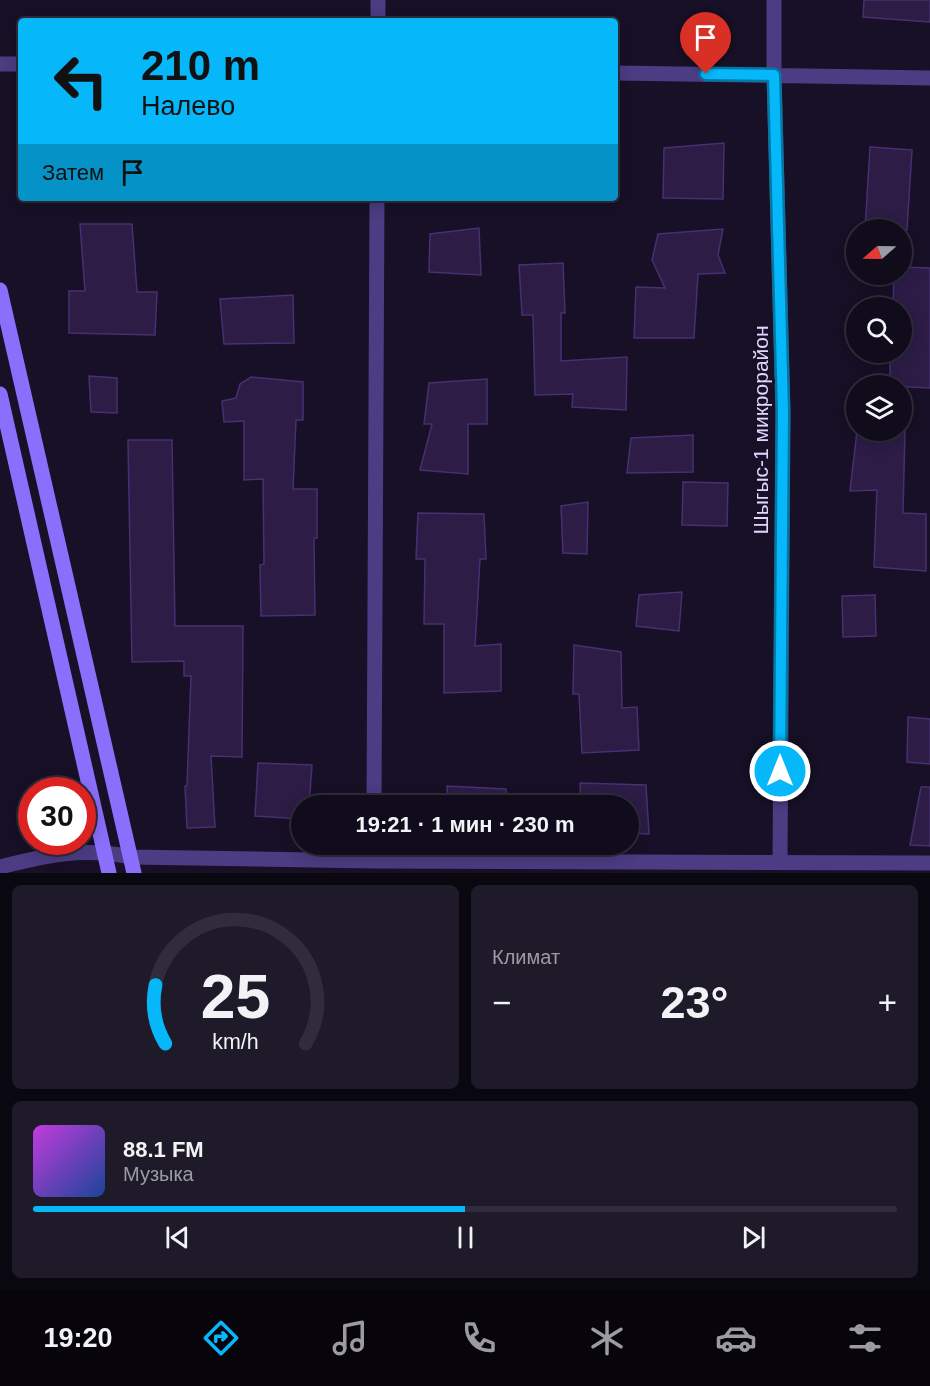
<!DOCTYPE html>
<html lang="ru">
<meta charset="utf-8">
<style>
body{margin:0;font-family:Arial,sans-serif;background:#1e1a29;color:#f1f3f6;height:100vh;display:flex;flex-direction:column;font-size:22px;white-space:nowrap}
*{box-sizing:border-box;margin:0}
p{font-size:20px;color:#9c9ba3}
.icon{flex:none;width:33px;height:33px;fill:none;stroke:currentColor;stroke-width:2;stroke-linecap:round;stroke-linejoin:round}
.map{position:relative;height:873px;overflow:hidden}
.sheet{display:flex;flex-direction:column;gap:12px;padding:12px;background:#09070f;flex:1}
.sheet>*{flex:none}
.hud{position:absolute;left:18px;top:18px;width:600px;height:183px;border-radius:6px;box-shadow:0 3px 15px #0003,0 0 0 2px #302c3b;background:#06b7f9;color:#111;overflow:hidden}
.needle{width:39px;rotate:250deg}
.buttons{position:absolute;left:846px;top:219px;display:grid;gap:12px}
.buttons a{display:grid;place-items:center;width:66px;height:66px;border-radius:50%;background:#110c1c;box-shadow:0 3px 15px #0003,0 0 0 2px #302c3b;font-size:30px}
.speed{position:absolute;left:18px;top:777px;display:flex;gap:12px;font-size:30px;font-weight:700;text-align:center}
.speed>*{display:grid;place-content:center;width:78px;height:78px;border-radius:50%;background:#110c1c;box-shadow:0 3px 15px #0003,0 0 0 2px #302c3b;line-height:1}
.speed .limit{border:9px solid #d22;background:#fff;color:#111}
.pin{position:absolute;display:grid;place-items:center;width:51px;height:51px;color:#fff;margin:-62px -26px;border-radius:50% 50% 50% 0;rotate:-45deg;box-shadow:0 0 6px #0007}
.pin .icon{rotate:45deg}
.me{position:absolute;width:66px;margin:-33px;rotate:0deg;stroke-linejoin:round;filter:drop-shadow(0 0 4px #0008)}
.turn{display:flex;align-items:center;gap:21px;height:126px;padding:0 24px;font-size:27px}
.turn .icon{width:78px;height:78px;stroke-width:2.5}
.turn b{display:block;font-size:42px;line-height:51px}
.then{display:flex;align-items:center;height:57px;padding:0 24px;background:#0003;gap:12px;font-size:22px}
.big{font-size:45px;font-weight:700;line-height:1.1}
.sheet .card{flex:1;display:flex;flex-direction:column;justify-content:center;gap:9px;min-width:0;padding:0 21px;border-radius:9px;background:#1e1a29}
.sheet .dial{align-items:center;gap:0}
.dial svg{height:156px;overflow:visible;fill:none;stroke:#302c3b;stroke-width:7;stroke-linecap:round;text-anchor:middle}
.dial text{fill:#f1f3f6;stroke:none}
.song{display:flex;align-items:center;gap:18px}
.cover{width:72px;height:72px;border-radius:9px;background:linear-gradient(135deg,hsl(290 70% 55%),hsl(220 70% 35%))}
.played{height:6px;border-radius:3px;background:linear-gradient(90deg,#06b7f9 50%,#302c3b 50%)}
.keys{display:flex;justify-content:space-around;direction:ltr}
.heat{display:flex;justify-content:space-between;align-items:center;font-size:33px;direction:ltr}
.sheet .tiles{flex:1;display:grid;gap:12px;grid-template-columns:1fr 1fr}
.card:last-child{grid-column:span 2}
.trip{position:absolute;left:291px;top:795px;width:348px;height:60px;border-radius:30px;background:#110c1c;box-shadow:0 3px 15px #0003,0 0 0 2px #302c3b;font-weight:700;line-height:60px;text-align:center}
.dock{display:flex;height:96px;justify-content:space-around;align-items:center;background:#07050b;color:#9c9ba3}
.dock .icon{width:42px;height:42px}
.dock .selected{color:#06b7f9}
.dock b{font-size:27px;color:#f1f3f6}
.map>svg:first-child{display:block}
</style>
<div class="map">
<svg width="930" height="873" viewBox="0 0 930 873">
<rect width="100%" height="100%" fill="#171026"/>
<path fill="#2c1c46" stroke="#472f72" stroke-width="1.5" d="M864 0H930V22L863 17Z
M724 143 723 199 663 198 664 148Z
M870 147 912 150 907 230H865Z
M80 224H132L137 292H157L155 335 69 333V291H85Z
M479 228 481 275 429 272 430 234Z
M723 229 718 255 725 273 698 274 694 338H634L636 287 665 288 652 260 658 234Z
M563 263 565 313H561V361L627 357 626 410 572 407 573 394 535 395 533 315H522L519 265Z
M902 267 930 268V388L890 386V352H902V308H893L894 274H902Z
M293 295 294 343 224 344 220 299Z
M89 376 117 378V413L91 412Z
M251 377 303 382V420H296L293 489H317V538H314L315 615 261 616 260 565 264 564 263 479 244 480V421L224 422 222 401 236 398 240 384Z
M487 379V424H468V474L420 470 432 424H424L429 383Z
M905 430 903 513 926 514V571L874 567 877 490 850 491 857 431Z
M693 435V472L627 473 631 438Z
M128 440H172L175 626H243L242 757 211 756 215 827 187 828 185 786H187L191 676H184V661L132 662Z
M683 482 728 483 727 526 682 525Z
M588 502 587 554 563 553 561 506Z
M418 513 484 514 486 559H480L475 646 501 644V691L444 693V624H424L425 559H416Z
M682 592 679 631 636 626 639 595Z
M875 595 876 636 843 637 842 596Z
M574 645 621 652 622 708 637 707 639 750 582 753 579 694H573Z
M908 717 930 719V764L907 762Z
M258 763 312 765 309 806H302V819L255 816Z
M580 783 646 785 649 834 628 833V806H581Z
M447 786 506 789V806H448Z
M921 787H930V846L910 845Z"/>
<g fill="none" stroke-linecap="round" stroke-linejoin="round">
<path stroke="#4b3c83" stroke-width="15" d="M774 0V75L783 412 780 861
M378 21V0
M0 64H21
M615 73 930 78
M374 806 377 198
M373 861V844
M0 867C47 855 83 847 131 857L373 861 930 863"/>
<path stroke="#8a6ffc" stroke-width="15" d="M0 290 134 873
M0 394 109 873"/>
</g>
<g fill="none" stroke-linecap="round" stroke-linejoin="round">
<defs>
<path id="route" d="M706 74 774 75 783 412 780 771"/>
</defs>
<use href="#route" stroke="#0477a2" stroke-width="15"/>
<use href="#route" stroke="#06b7f9" stroke-width="10"/>
</g>
<g text-anchor="middle" dominant-baseline="central" stroke-width="6" stroke-linejoin="round" paint-order="stroke">
<g font-size="21" fill="#e1d5fe" stroke="#171026">
<text transform="translate(760 430) rotate(-90)">Шыгыс-1 микрорайон</text>
</g>
</g>
</svg>
<div class="buttons">
<a><svg class="needle" viewBox="-14 -14 28 28"><path d="M0-13l5 13h-10z" fill="#e53935"/><path d="M0 13l5-13h-10z" fill="#9c9ba3"/></svg></a>
<a><svg class="icon" aria-label="search" viewBox="0 0 24 24"><circle cx="10" cy="10" r="6"/><path d="M15 15l6 6"/></svg></a>
<a><svg class="icon" aria-label="layers" viewBox="0 0 24 24"><path d="M12 4l9 5-9 5-9-5zM3 14l9 5 9-5"/></svg></a>
</div>
<div class="speed"><div class="limit">30</div></div>
<div class="pin" style="left:706px;top:74px;background:#d93025"><svg class="icon" aria-label="arrive" viewBox="0 0 24 24"><path d="M6 21V4h12l-3 4 3 4H6"/></svg></div>
<svg class="me" style="left:780px;top:771px" viewBox="-20 -20 40 40"><circle r="17" fill="#06b7f9" stroke="#fff" stroke-width="3"/><path d="M0-11L8 9 0 5-8 9z" fill="#fff"/></svg>
<div class="trip">19:21 · 1 мин · 230 m</div>
<div class="hud">
<div class="turn"><svg class="icon" aria-label="left" viewBox="0 0 24 24"><path d="M17 20v-9H6M10 6l-5 5 5 5"/></svg><div><b>210 m</b>Налево</div></div>
<div class="then">Затем<svg class="icon" aria-label="arrive" viewBox="0 0 24 24"><path d="M6 21V4h12l-3 4 3 4H6"/></svg></div>
</div>
</div>
<section class="sheet">
<div class="tiles">
<div class="card dial"><svg viewBox="0 0 100 80">
<path d="M14 69A42 42 0 1 1 86 69"/>
<path d="M14 69A42 42 0 0 1 9 39" stroke="#06b7f9"/>
<text x="50" y="56" font-size="32" font-weight="700">25</text>
<text x="50" y="72" font-size="11">km/h</text>
</svg></div>
<div class="card"><p>Климат</p>
<div class="heat"><a>−</a><b class="big">23°</b><a>+</a></div>
</div>
<div class="card">
<div class="song"><i class="cover"></i><div><b>88.1 FM</b><p>Музыка</p></div></div>
<div class="played"></div>
<div class="keys"><svg class="icon" aria-label="previous" viewBox="0 0 24 24"><path d="M18 5L8 12l10 7zM5 5v14"/></svg><svg class="icon" aria-label="pause" viewBox="0 0 24 24"><path d="M8 5v14M16 5v14"/></svg><svg class="icon" aria-label="next" viewBox="0 0 24 24"><path d="M6 5l10 7-10 7zM19 5v14"/></svg></div>
</div>
</div>
</section>
<nav class="dock">
<b>19:20</b>
<svg class="icon selected" aria-label="directions" viewBox="0 0 24 24"><path d="M12 3l9 9-9 9-9-9zM9 14v-3h6M13 9l2 2-2 2"/></svg>
<svg class="icon" aria-label="music" viewBox="0 0 24 24"><path d="M9 18V5l10-2v13"/><circle cx="6" cy="18" r="3"/><circle cx="16" cy="16" r="3"/></svg>
<svg class="icon" aria-label="phone" viewBox="0 0 24 24"><path d="M5 4h4l2 5-3 2q2 4 5 5l2-3 5 2v4C11 20 4 13 5 4z"/></svg>
<svg class="icon" aria-label="climate" viewBox="0 0 24 24"><path d="M12 3v18M4 7l16 10M4 17L20 7"/></svg>
<svg class="icon" aria-label="car" viewBox="0 0 24 24"><path d="M5 17H2v-5l4-1 3-4h7l3 4 3 1v5h-3M9 17h6M6 11h13"/><circle cx="7" cy="17" r="2"/><circle cx="17" cy="17" r="2"/></svg>
<svg class="icon" aria-label="filters" viewBox="0 0 24 24"><path d="M4 7h16M4 17h16"/><circle cx="9" cy="7" r="2"/><circle cx="15" cy="17" r="2"/></svg>
</nav>
